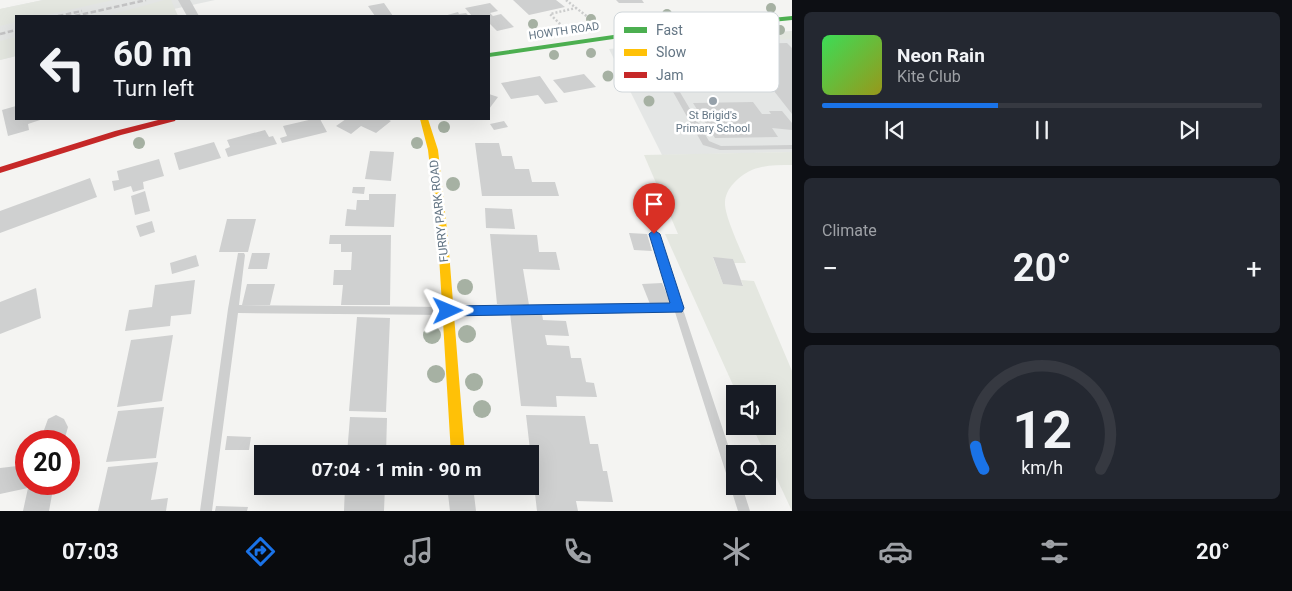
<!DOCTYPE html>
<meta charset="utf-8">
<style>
body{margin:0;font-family:Roboto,sans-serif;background:#242831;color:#f1f3f6;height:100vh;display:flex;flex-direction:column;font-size:19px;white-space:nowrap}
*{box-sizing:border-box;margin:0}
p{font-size:16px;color:#9ea1a6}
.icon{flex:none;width:28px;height:28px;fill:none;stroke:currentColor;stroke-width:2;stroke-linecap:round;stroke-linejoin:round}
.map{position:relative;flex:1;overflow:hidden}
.panel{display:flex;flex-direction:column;gap:12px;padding:12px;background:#0d0f14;width:500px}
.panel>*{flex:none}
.banner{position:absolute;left:15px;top:15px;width:475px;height:105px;border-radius:0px;box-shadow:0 5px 20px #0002;background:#171b24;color:#f1f3f6;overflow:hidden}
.fabs{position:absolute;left:726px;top:385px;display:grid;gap:10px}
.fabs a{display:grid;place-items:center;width:50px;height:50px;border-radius:0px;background:#171b24;box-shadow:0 5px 20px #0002;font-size:25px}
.speed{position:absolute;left:15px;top:430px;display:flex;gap:10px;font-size:25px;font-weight:700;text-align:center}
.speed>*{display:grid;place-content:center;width:65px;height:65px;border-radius:50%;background:#171b24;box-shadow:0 5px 20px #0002;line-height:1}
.speed .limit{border:8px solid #d22;background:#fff;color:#111}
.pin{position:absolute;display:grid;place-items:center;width:42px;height:42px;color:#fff;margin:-51px -21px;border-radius:50% 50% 50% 0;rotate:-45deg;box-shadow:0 0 5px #0007}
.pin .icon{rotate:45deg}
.me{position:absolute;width:55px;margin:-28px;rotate:89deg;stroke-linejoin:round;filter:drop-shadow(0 0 4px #0008)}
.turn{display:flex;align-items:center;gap:18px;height:105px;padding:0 15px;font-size:22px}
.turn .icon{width:65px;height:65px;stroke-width:2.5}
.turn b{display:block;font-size:35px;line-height:42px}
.big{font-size:38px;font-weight:700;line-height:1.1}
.panel .widget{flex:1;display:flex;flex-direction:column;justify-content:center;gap:8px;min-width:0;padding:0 18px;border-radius:8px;background:#242831}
.panel .dial{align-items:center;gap:0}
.dial svg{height:130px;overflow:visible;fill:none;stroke:#363941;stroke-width:7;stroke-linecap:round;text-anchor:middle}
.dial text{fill:#f1f3f6;stroke:none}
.song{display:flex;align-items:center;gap:15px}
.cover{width:60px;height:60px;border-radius:8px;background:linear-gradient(135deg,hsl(130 70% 55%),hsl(60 70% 35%))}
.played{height:5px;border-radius:2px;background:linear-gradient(90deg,#1a73e8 40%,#363941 40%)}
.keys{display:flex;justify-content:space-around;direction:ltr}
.heat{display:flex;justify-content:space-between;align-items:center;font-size:28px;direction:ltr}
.trip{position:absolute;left:254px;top:445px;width:285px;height:50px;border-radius:0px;background:#171b24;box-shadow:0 5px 20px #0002;font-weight:700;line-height:50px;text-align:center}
.menu{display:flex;height:80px;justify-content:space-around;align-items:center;background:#090b0e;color:#9ea1a6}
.menu .icon{width:35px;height:35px}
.menu .on{color:#1a73e8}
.menu b{font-size:22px;color:#f1f3f6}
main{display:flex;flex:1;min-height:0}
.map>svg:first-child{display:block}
</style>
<main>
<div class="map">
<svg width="792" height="511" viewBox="0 0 792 511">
<rect width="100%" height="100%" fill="#f4f4f2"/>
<path fill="#e4e6e5" d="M43 0H215L174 9 178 16H16V56L0 60V9Z
M792 31V152L662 155 609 49Z"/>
<path fill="#e4e7e0" d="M43 0H113L41 16H16V22L0 26V9Z
M164 0H171L178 16H107Z
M792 31V39L683 43 681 41Z
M16 37V56L0 60V41Z
M792 152V165C768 165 750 165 733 184 729 188 725 196 725 202 724 215 741 250 746 263H734L733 259 713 258 723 284 743 285 741 280 754 281 792 371V511L768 460V454H765L752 426H768V394H737L665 234H678L644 155Z"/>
<path fill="#cfd0d0" d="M513 0H556L565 7 529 15Z
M616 0H642L644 3H619Z
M384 3 393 16H375L368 6Z
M490 3 498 11 490 13 493 16 501 14 514 27 497 31 489 23V16H472L465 8Z
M458 12 459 14 466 13 469 16H444Z
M787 43 792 48V114L756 68H747L728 44Z
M584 74 596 87 564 93 553 80Z
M540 76 558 102 545 104 538 95 511 99 501 83Z
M489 94 498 97 489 109Z
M753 102 762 114H771L769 111H782L792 123V130L772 128 778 137 715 138 693 103Z
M16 106V119H43L28 124 29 130 8 136 2 110Z
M313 119H320L327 132 282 143 280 138 287 136 283 126Z
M346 119H387L391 121 376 133 361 126 351 134 336 126Z
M504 121 508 127 494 130 490 124Z
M265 130 269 137 273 136 277 144 228 157 225 149 230 147 227 140Z
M214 142 221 158 179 170 174 153Z
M475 143H499L502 156H512L515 169H529L532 182H555L559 196H482Z
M370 151 394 152 391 181 365 179Z
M159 159 164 176 143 182 144 189 133 192 131 186 114 191 112 181 119 180 117 171Z
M90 178 97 197 0 233V211Z
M353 187H365L364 194 352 193Z
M145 191 150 211 135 215 131 196Z
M369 194H396L394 227 345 226 347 209 356 210 357 200H369Z
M485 208 512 209 515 229 486 228Z
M227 219H256L248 252H219Z
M152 221 155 232 140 237 136 226Z
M629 233 647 234 652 251 634 250Z
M490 234 537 235 539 252H556L560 270 523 269 529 305 497 304Z
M330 235H391L390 305H341L343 285H333L334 270H351L352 252H341V244H329Z
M252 253H270L267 269H248Z
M196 255 199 266 172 274 170 263Z
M713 257 733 259 743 286 723 284Z
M195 280 191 314 171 316 170 326 125 331 129 310 152 307 155 285Z
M662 283 671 303 650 304 642 284Z
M247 284H275L270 305H242Z
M36 288 41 318 0 334V302Z
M510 313 542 314 543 320 566 321 569 336 545 335 547 345 569 346 571 358H581L586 382 594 383 597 397 556 396 557 407 521 406Z
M357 317 390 318 386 412 349 411Z
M173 335 162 401 117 407 131 340Z
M164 407 156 458 106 462 118 411Z
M526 415 585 416 590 444H598L603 471H607L613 502 576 501 578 511H537Z
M350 417 387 418 386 454H347Z
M227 436 251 437 249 450H225Z
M158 462 151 500 168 498 166 511H98L108 467Z
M345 486H385L384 511H344Z
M216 506 248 507 247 511H215Z"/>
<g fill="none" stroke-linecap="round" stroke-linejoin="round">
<path stroke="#cbcccc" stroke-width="2.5" stroke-dasharray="2 2" stroke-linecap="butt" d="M566 0 594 22
M563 27 550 14 576 8"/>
<path fill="#cecfcf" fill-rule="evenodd" d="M652 31H656L675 51V56L667 63 665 67 709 141 721 146 792 145V149L720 150 703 145 659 67 662 61 669 55V51L652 33Z
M654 231 658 234 735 466V486H742L750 511H738L675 312 448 315 238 313 212 511H200L228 309 238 253H244L245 255 239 305 448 307 672 304 650 234Z"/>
<path fill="#cecfcf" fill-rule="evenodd" d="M178 0H190L199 16H187Z
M56 415 64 419 68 427 64 441H40L48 419Z
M26 465V484H54L49 511H23L28 488 0 494V468Z
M447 486H473L476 511H450Z"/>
<path fill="#4caf50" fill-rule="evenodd" d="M792 16V20L641 35 489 57V53L641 31Z"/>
<path fill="#ffc107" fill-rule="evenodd" d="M420 119H428L438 150 448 239 465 454H451L438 239 428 150Z"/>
<path fill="#c62828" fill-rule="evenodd" d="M162 119H176L175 121 121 135 0 173V167L115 131Z"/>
<path stroke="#c4c4c5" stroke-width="2.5" stroke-dasharray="5.5 2.5" stroke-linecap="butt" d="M58 16 82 11
M75 16 146 0
M0 34 16 30"/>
</g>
<g fill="#a6b1a3">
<circle cx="771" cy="8" r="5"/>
<circle cx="667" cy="14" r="5"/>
<circle cx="591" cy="19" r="5"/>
<circle cx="533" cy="24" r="5"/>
<circle cx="780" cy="30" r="5"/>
<circle cx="591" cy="53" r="5"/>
<circle cx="554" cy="55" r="5"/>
<circle cx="608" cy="76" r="5.5"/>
<circle cx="649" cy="101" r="5.5"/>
<circle cx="444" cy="127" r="6"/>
<circle cx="139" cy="143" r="6"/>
<circle cx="417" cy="143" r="6"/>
<circle cx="453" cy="184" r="7"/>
<circle cx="465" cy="287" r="8"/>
<circle cx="467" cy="334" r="9"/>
<circle cx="432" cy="335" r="9"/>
<circle cx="436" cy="374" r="9"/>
<circle cx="474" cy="382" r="9"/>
<circle cx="482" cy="409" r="9"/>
</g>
<path fill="#1a73e8" stroke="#114b97" d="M654 230 660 234 684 308 682 312 448 316 444 315 442 311 444 307 448 306 670 303 649 234Z"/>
<circle fill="#96a1aa" stroke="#fff" stroke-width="2" cx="713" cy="101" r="5"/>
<g text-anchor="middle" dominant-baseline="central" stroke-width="5" stroke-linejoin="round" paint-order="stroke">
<g font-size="11" fill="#637584" stroke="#fff">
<text transform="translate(564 31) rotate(-8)">HOWTH ROAD</text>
</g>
<g font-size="11" fill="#637584" stroke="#fff">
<text x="713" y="115">St Brigid's<tspan x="713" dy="13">Primary School</tspan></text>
</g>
<g font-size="12" fill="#637584" stroke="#fff">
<text transform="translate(439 211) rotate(-96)">FURRY PARK ROAD</text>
</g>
</g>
<rect x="614" y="12" width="165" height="80" rx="8" fill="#fff" stroke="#d0d6da" stroke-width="1"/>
<rect x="624" y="27" width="23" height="6" fill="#4caf50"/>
<rect x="624" y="49" width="23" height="7" fill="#ffc107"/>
<rect x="624" y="72" width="23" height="6" fill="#c62828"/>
<g font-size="14" fill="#637584">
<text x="656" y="35">Fast</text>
<text x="656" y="57">Slow</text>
<text x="656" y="80">Jam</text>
</g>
</svg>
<div class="fabs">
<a><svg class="icon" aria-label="sound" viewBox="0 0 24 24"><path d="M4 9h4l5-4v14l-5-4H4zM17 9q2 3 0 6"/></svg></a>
<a><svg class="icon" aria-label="search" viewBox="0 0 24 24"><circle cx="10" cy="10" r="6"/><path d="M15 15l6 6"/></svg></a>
</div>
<div class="speed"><div class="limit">20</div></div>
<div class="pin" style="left:654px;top:234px;background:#d93025"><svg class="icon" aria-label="arrive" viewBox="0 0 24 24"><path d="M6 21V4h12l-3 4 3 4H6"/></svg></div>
<svg class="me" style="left:448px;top:311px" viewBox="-20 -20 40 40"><path d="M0-17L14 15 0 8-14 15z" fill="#1a73e8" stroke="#fff" stroke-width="4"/></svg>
<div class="trip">07:04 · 1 min · 90 m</div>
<div class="banner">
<div class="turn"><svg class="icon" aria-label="left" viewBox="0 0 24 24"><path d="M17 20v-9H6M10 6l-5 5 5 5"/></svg><div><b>60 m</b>Turn left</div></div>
</div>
</div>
<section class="panel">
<div class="widget">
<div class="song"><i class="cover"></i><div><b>Neon Rain</b><p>Kite Club</p></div></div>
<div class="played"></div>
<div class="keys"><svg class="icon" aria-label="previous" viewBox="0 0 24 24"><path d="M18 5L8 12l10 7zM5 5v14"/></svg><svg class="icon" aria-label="pause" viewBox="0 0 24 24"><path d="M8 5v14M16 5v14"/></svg><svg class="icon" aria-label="next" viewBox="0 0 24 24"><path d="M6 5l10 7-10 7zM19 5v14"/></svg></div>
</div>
<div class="widget"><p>Climate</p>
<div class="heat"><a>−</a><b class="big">20°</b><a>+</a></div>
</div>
<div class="widget dial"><svg viewBox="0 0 100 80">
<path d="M14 69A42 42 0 1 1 86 69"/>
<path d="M14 69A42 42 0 0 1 9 55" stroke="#1a73e8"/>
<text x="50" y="56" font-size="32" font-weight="700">12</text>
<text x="50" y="72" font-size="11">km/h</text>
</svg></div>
</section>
</main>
<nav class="menu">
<b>07:03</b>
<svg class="icon on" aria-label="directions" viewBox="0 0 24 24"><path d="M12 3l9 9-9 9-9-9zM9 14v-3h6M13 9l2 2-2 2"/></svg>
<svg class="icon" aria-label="music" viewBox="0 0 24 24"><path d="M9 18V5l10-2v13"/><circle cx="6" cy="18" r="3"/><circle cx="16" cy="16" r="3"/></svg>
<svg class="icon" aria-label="phone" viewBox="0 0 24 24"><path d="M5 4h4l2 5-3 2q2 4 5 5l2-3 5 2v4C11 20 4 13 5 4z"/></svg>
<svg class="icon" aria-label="climate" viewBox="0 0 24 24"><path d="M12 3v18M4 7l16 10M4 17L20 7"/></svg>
<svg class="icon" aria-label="car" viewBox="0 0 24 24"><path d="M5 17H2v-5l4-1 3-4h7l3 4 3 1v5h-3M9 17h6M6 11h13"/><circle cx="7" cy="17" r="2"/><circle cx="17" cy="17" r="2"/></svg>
<svg class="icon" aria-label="filters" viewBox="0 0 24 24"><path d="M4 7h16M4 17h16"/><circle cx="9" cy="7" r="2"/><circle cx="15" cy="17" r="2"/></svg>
<b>20°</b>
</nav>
